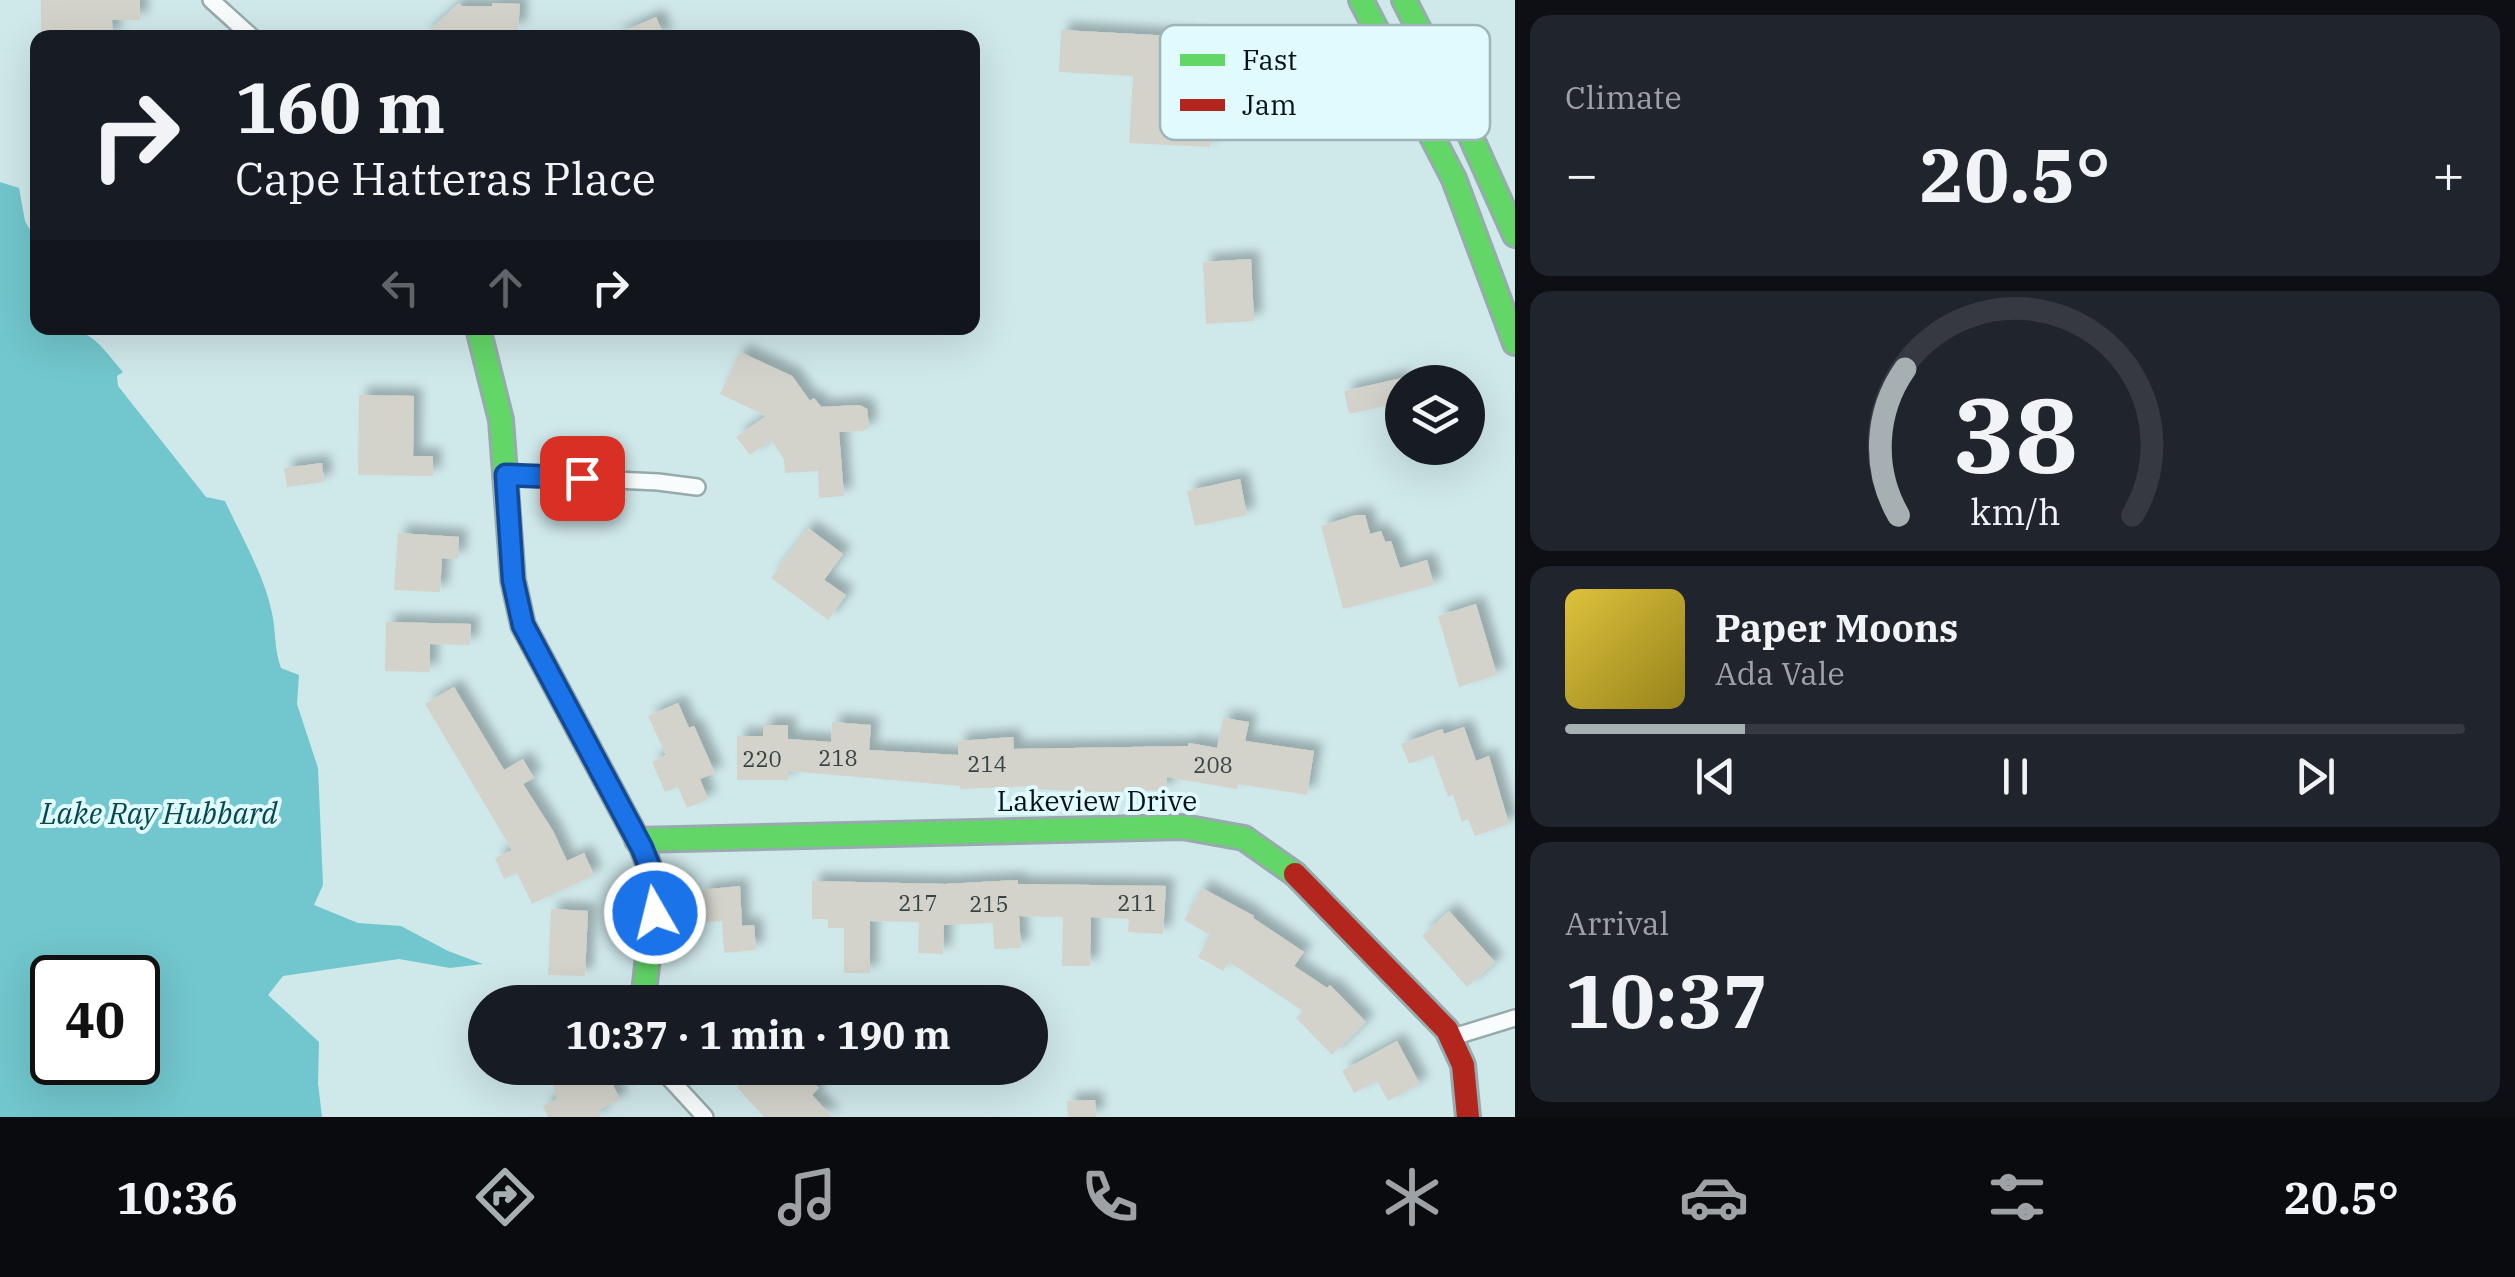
<!DOCTYPE html>
<meta charset="utf-8">
<style>
body{margin:0;font-family:"IBM Plex Serif",serif;background:#20242c;color:#f1f3f6;height:100vh;display:flex;flex-direction:column;font-size:38px;white-space:nowrap}
*{box-sizing:border-box;margin:0}
p{font-size:32px;color:#9ea1a6}
.icon{flex:none;width:55px;height:55px;fill:none;stroke:currentColor;stroke-width:2;stroke-linecap:round;stroke-linejoin:round}
.map{position:relative;flex:1;overflow:hidden}
.panel{display:flex;flex-direction:column;gap:15px;padding:15px;background:#0d0f14;width:1000px}
.panel>*{flex:none}
.top-card{position:absolute;left:30px;top:30px;width:950px;height:305px;border-radius:20px;box-shadow:0 10px 40px #0002;background:#171b24;color:#f1f3f6;overflow:hidden}
.fabs{position:absolute;left:1385px;top:365px;display:grid;gap:20px}
.fabs a{display:grid;place-items:center;width:100px;height:100px;border-radius:50%;background:#171b24;box-shadow:0 10px 40px #0002;font-size:50px}
.speed{position:absolute;left:30px;top:955px;display:flex;gap:20px;font-size:50px;font-weight:700;text-align:center}
.speed>*{display:grid;place-content:center;width:130px;height:130px;border-radius:50%;background:#171b24;box-shadow:0 10px 40px #0002;line-height:1}
.speed .limit{border:5px solid #111;border-radius:15px;background:#fff;color:#111}
.pin{position:absolute;display:grid;place-items:center;width:85px;height:85px;color:#fff;margin:-42px;border-radius:20px;box-shadow:0 5px 15px #0006}
.me{position:absolute;width:110px;margin:-55px;rotate:352deg;stroke-linejoin:round;filter:drop-shadow(0 0 8px #0008)}
.turn{display:flex;align-items:center;gap:35px;height:210px;padding:0 40px;font-size:45px}
.turn .icon{width:130px;height:130px;stroke-width:2.5}
.turn b{display:block;font-size:70px;line-height:85px}
.lanes{display:flex;align-items:center;height:95px;padding:0 40px;background:#0003;justify-content:center;gap:50px;direction:ltr}
.lanes .off{opacity:.35}
.big{font-size:75px;font-weight:700;line-height:1.1}
.panel .widget{flex:1;display:flex;flex-direction:column;justify-content:center;gap:15px;min-width:0;padding:0 35px;border-radius:20px;background:#20242c}
.panel .dial{align-items:center;gap:0}
.dial svg{height:260px;overflow:visible;fill:none;stroke:#363941;stroke-width:7;stroke-linecap:round;text-anchor:middle}
.dial text{fill:#f1f3f6;stroke:none}
.song{display:flex;align-items:center;gap:30px}
.cover{width:120px;height:120px;border-radius:15px;background:linear-gradient(135deg,hsl(50 70% 55%),hsl(50 70% 35%))}
.played{height:10px;border-radius:5px;background:linear-gradient(90deg,#a6b0b2 20%,#363941 20%)}
.keys{display:flex;justify-content:space-around;direction:ltr}
.heat{display:flex;justify-content:space-between;align-items:center;font-size:55px;direction:ltr}
.trip{position:absolute;left:468px;top:985px;width:580px;height:100px;border-radius:50px;background:#171b24;box-shadow:0 10px 40px #0002;font-weight:700;line-height:100px;text-align:center}
.tab-bar{display:flex;height:160px;justify-content:space-around;align-items:center;background:#090b0e;color:#9ea1a6}
.tab-bar .icon{width:70px;height:70px}
.tab-bar .on{color:#a6b0b2}
.tab-bar b{font-size:45px;color:#f1f3f6}
main{display:flex;flex:1;min-height:0}
.map>svg:first-child{display:block}
</style>
<main>
<div class="map">
<svg width="1515" height="1117" viewBox="0 0 1515 1117">
<defs>
<filter id="shadow"><feDropShadow dx="8" dy="-8" stdDeviation="5" flood-color="#0004"/></filter>
</defs>
<rect width="100%" height="100%" fill="#cfe8ea"/>
<path fill="#72c6cd" fill-rule="evenodd" d="M0 182 19 188 25 221 37 242 38 328C89 328 91 333 123 372L117 376 118 386 206 497 225 501C241 536 264 574 272 613 276 632 274 649 281 668L299 675 297 704 318 768 323 885 314 905 358 923 401 926 448 951 483 964 450 968 399 959 283 976 268 995 319 1042 318 1083 322 1117H0ZM52 978H138V1062H52Z"/>
<path fill="#d4d3cb" filter="url(#shadow)" d="M41 0H140V20H112L113 38H68V33H41Z
M459 3 462 6H492V3L520 4 518 30H502V38H421Z
M656 17 665 38H609Z
M1061 30 1191 37 1189 68 1214 70 1210 147 1129 143 1133 76 1059 72Z
M1251 259 1254 321 1206 324 1203 262Z
M740 352 792 376 810 401 814 398 821 407 860 405 867 409 869 427 863 431 839 432 844 496 819 498 818 471 785 473 784 459 771 440 750 455 736 437 766 416 720 394Z
M1402 378V402L1349 414 1344 391Z
M359 395 414 396 413 456H433V476L358 475Z
M322 463 324 482 287 487 284 468Z
M1240 479 1247 515 1195 526 1187 491Z
M1356 515H1365L1370 534 1381 531 1385 542 1391 541 1400 568 1427 560 1434 585 1343 609 1321 526Z
M808 528 843 554 824 580 846 595 828 620 771 578Z
M398 533 459 537 458 559 442 558 440 592 394 590Z
M1476 604 1497 675 1459 687 1438 616Z
M386 622 471 624 470 645 430 644V672L385 671Z
M454 687 504 770 523 759 534 778 523 784 553 831 567 861 584 853 594 875 532 904 517 873 504 879 495 858 512 850 425 704Z
M678 703 689 728 694 726 715 773 700 779 708 799 687 808 678 787 665 792 652 762 666 755 648 716Z
M1223 718 1249 722 1245 741 1314 751 1307 795 1238 784 1237 789 1167 777V790L1103 792 1030 789V786L960 789V786L788 771V780H737V736H763V725H788V739L831 742 832 722 871 725 869 750 958 755V741L1013 737 1014 749 1188 746 1189 743 1217 748Z
M1464 727 1476 761 1489 756 1509 824 1475 836 1468 819 1462 822 1453 795 1448 797 1433 755 1409 764 1401 744 1442 729 1444 734Z
M1018 880V884L1166 886 1163 934 1128 932 1129 919 1091 917 1090 966H1062L1063 917 1019 916 1021 948 994 949 993 923 944 925 943 954 918 953 919 922 870 921V973H844V928H828V919H812V881L945 884Z
M740 886 742 926 754 925 756 950 724 953 722 921 703 922 701 890Z
M1202 888 1254 916 1253 918 1304 952 1294 966 1327 988 1330 985 1366 1022 1332 1055 1296 1018 1303 1011 1229 962 1223 971 1198 957 1210 935 1184 920Z
M551 909 588 911 585 976 548 975Z
M1449 911 1495 962 1467 987 1422 936Z
M1397 1041 1420 1084 1388 1101 1377 1081 1354 1093 1342 1071Z
M549 1068H589L593 1083 609 1076 620 1100 598 1110 601 1117H548L543 1106 557 1099Z
M758 1068H799L819 1088 812 1095 832 1117H764L737 1087Z
M1095 1100 1096 1117H1068L1067 1101Z"/>
<g fill="none" stroke-linecap="round" stroke-linejoin="round">
<defs>
<path id="street" d="M211 0 253 38
M506 475 658 482 697 487
M1453 1037 1515 1018
M660 1068 705 1117"/>
<path id="fast" d="M1361 0 1454 179 1515 343
M1404 0 1449 88 1515 235
M478 328 501 420 513 580 523 625 642 848 656 883 643 1002
M637 840 1183 827 1244 838 1295 874"/>
<path id="jam" d="M1295 874 1447 1030 1463 1065 1468 1117"/>
</defs>
<use href="#street" stroke="#97aaac" stroke-width="20"/>
<use href="#fast" stroke="#97aaac" stroke-width="28"/>
<use href="#jam" stroke="#97aaac" stroke-width="28"/>
<use href="#street" stroke="#f8fcfc" stroke-width="15"/>
<use href="#fast" stroke="#63d668" stroke-width="22"/>
<use href="#jam" stroke="#b3261e" stroke-width="22"/>
</g>
<g fill="none" stroke-linecap="round" stroke-linejoin="round">
<defs>
<path id="route" d="M582 478 506 475 513 580 523 625 642 848 656 883 655 913"/>
</defs>
<use href="#route" stroke="#114b97" stroke-width="25"/>
<use href="#route" stroke="#1a73e8" stroke-width="18"/>
</g>
<g text-anchor="middle" dominant-baseline="central" stroke-width="8" stroke-linejoin="round" paint-order="stroke">
<g font-size="22" fill="#384443">
<text x="838" y="757">218</text>
<text x="762" y="758">220</text>
<text x="987" y="763">214</text>
<text x="1213" y="764">208</text>
<text x="918" y="902">217</text>
<text x="1137" y="902">211</text>
<text x="989" y="903">215</text>
</g>
<g font-size="28" fill="#041416" stroke="#e0fafd">
<text x="1097" y="800">Lakeview Drive</text>
</g>
<g font-size="30" font-style="italic" fill="#05494f" stroke="#e0fafd">
<text x="159" y="812">Lake Ray Hubbard</text>
</g>
</g>
<rect x="1160" y="25" width="330" height="115" rx="15" fill="#e0fafd" stroke="#9eb5b8" stroke-width="2.5"/>
<rect x="1180" y="54" width="45" height="12" fill="#63d668"/>
<rect x="1180" y="99" width="45" height="12" fill="#b3261e"/>
<g font-size="28" fill="#041416">
<text x="1242" y="70">Fast</text>
<text x="1242" y="115">Jam</text>
</g>
</svg>
<div class="fabs">
<a><svg class="icon" aria-label="layers" viewBox="0 0 24 24"><path d="M12 4l9 5-9 5-9-5zM3 14l9 5 9-5"/></svg></a>
</div>
<div class="speed"><div class="limit">40</div></div>
<div class="pin" style="left:582px;top:478px;background:#d93025"><svg class="icon" aria-label="arrive" viewBox="0 0 24 24"><path d="M6 21V4h12l-3 4 3 4H6"/></svg></div>
<svg class="me" style="left:655px;top:913px" viewBox="-20 -20 40 40"><circle r="17" fill="#1a73e8" stroke="#fff" stroke-width="3"/><path d="M0-11L8 9 0 5-8 9z" fill="#fff"/></svg>
<div class="trip">10:37 · 1 min · 190 m</div>
<div class="top-card">
<div class="turn"><svg class="icon" aria-label="right" viewBox="0 0 24 24"><path d="M7 20v-9h11M14 6l5 5-5 5"/></svg><div><b>160 m</b>Cape Hatteras Place</div></div>
<div class="lanes"><svg class="icon off" aria-label="left" viewBox="0 0 24 24"><path d="M17 20v-9H6M10 6l-5 5 5 5"/></svg><svg class="icon off" aria-label="ahead" viewBox="0 0 24 24"><path d="M12 20V5M6 11l6-6 6 6"/></svg><svg class="icon" aria-label="right" viewBox="0 0 24 24"><path d="M7 20v-9h11M14 6l5 5-5 5"/></svg></div>
</div>
</div>
<section class="panel">
<div class="widget"><p>Climate</p>
<div class="heat"><a>−</a><b class="big">20.5°</b><a>+</a></div>
</div>
<div class="widget dial"><svg viewBox="0 0 100 80">
<path d="M14 69A42 42 0 1 1 86 69"/>
<path d="M14 69A42 42 0 0 1 16 24" stroke="#a6b0b2"/>
<text x="50" y="56" font-size="32" font-weight="700">38</text>
<text x="50" y="72" font-size="11">km/h</text>
</svg></div>
<div class="widget">
<div class="song"><i class="cover"></i><div><b>Paper Moons</b><p>Ada Vale</p></div></div>
<div class="played"></div>
<div class="keys"><svg class="icon" aria-label="previous" viewBox="0 0 24 24"><path d="M18 5L8 12l10 7zM5 5v14"/></svg><svg class="icon" aria-label="pause" viewBox="0 0 24 24"><path d="M8 5v14M16 5v14"/></svg><svg class="icon" aria-label="next" viewBox="0 0 24 24"><path d="M6 5l10 7-10 7zM19 5v14"/></svg></div>
</div>
<div class="widget"><p>Arrival</p><b class="big">10:37</b></div>
</section>
</main>
<nav class="tab-bar">
<b>10:36</b>
<svg class="icon on" aria-label="directions" viewBox="0 0 24 24"><path d="M12 3l9 9-9 9-9-9zM9 14v-3h6M13 9l2 2-2 2"/></svg>
<svg class="icon" aria-label="music" viewBox="0 0 24 24"><path d="M9 18V5l10-2v13"/><circle cx="6" cy="18" r="3"/><circle cx="16" cy="16" r="3"/></svg>
<svg class="icon" aria-label="phone" viewBox="0 0 24 24"><path d="M5 4h4l2 5-3 2q2 4 5 5l2-3 5 2v4C11 20 4 13 5 4z"/></svg>
<svg class="icon" aria-label="climate" viewBox="0 0 24 24"><path d="M12 3v18M4 7l16 10M4 17L20 7"/></svg>
<svg class="icon" aria-label="car" viewBox="0 0 24 24"><path d="M5 17H2v-5l4-1 3-4h7l3 4 3 1v5h-3M9 17h6M6 11h13"/><circle cx="7" cy="17" r="2"/><circle cx="17" cy="17" r="2"/></svg>
<svg class="icon" aria-label="filters" viewBox="0 0 24 24"><path d="M4 7h16M4 17h16"/><circle cx="9" cy="7" r="2"/><circle cx="15" cy="17" r="2"/></svg>
<b>20.5°</b>
</nav>
